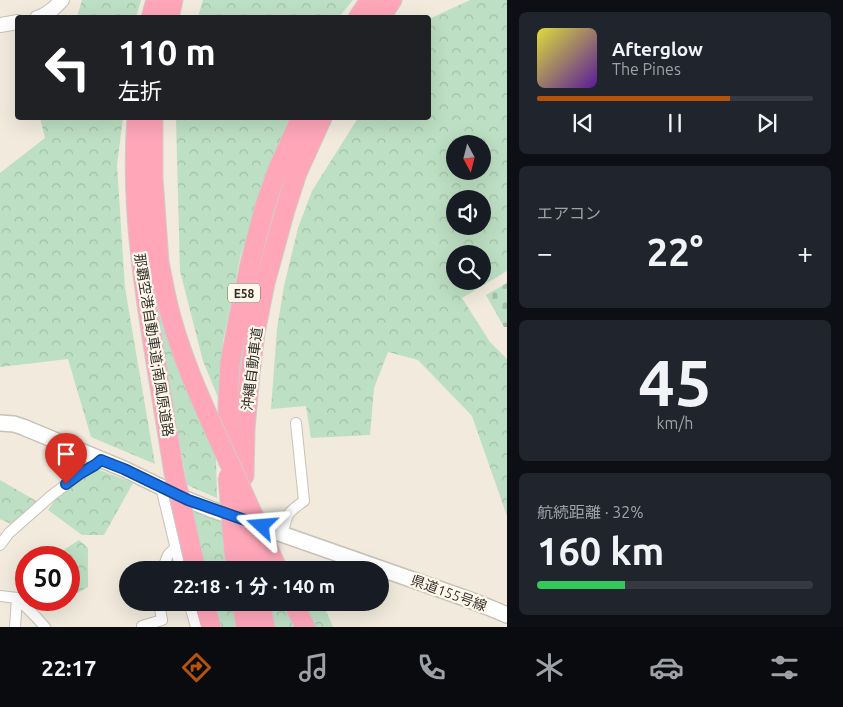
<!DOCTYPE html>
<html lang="ja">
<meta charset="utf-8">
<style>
body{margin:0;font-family:Ubuntu,"Noto Sans JP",sans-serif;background:#20242c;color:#f1f3f6;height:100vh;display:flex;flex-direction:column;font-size:19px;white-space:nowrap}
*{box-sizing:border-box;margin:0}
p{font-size:16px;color:#9ea1a6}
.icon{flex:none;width:28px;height:28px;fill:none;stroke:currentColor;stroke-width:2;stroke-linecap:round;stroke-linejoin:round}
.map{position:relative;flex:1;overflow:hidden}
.panel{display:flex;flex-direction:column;gap:12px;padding:12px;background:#0d0f14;width:336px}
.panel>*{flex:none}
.hud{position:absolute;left:15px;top:15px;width:416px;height:105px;border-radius:5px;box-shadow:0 5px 20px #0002;background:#202124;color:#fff;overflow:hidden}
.needle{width:32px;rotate:173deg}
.fabs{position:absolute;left:446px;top:135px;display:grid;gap:10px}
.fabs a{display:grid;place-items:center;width:45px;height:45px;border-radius:50%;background:#171b24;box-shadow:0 5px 20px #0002;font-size:25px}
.speed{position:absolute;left:15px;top:546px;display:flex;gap:10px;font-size:25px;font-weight:700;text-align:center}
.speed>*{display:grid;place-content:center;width:65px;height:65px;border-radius:50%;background:#171b24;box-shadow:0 5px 20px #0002;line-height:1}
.speed .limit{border:8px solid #d22;background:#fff;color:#111}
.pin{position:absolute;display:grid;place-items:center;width:42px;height:42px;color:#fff;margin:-51px -21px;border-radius:50% 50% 50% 0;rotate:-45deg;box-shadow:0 0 5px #0007}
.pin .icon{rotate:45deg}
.me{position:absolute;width:55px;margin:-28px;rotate:289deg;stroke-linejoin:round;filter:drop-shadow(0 0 4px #0008)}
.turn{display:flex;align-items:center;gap:18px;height:105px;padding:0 20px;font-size:22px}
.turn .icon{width:65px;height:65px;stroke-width:2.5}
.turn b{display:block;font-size:35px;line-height:42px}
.big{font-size:38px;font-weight:700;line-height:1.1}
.panel .tile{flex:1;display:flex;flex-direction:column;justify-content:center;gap:8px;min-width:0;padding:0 18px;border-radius:8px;background:#20242c}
.panel .dial{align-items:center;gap:0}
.dial b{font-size:65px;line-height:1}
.song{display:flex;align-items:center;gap:15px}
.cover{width:60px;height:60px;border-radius:8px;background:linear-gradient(135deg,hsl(60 70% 55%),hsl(270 70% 35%))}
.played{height:5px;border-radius:2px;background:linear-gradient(90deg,#b45309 70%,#363941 70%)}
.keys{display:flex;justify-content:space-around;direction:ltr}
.heat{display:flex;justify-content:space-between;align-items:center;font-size:28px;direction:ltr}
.charge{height:8px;border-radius:4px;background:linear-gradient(90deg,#34c759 32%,#363941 0)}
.trip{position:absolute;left:119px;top:561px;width:270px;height:50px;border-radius:25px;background:#171b24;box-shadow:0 5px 20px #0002;font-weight:700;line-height:50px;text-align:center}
.tabs{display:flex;height:80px;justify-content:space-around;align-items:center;background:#090b0e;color:#9ea1a6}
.tabs .icon{width:35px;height:35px}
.tabs .current{color:#b45309}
.tabs b{font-size:22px;color:#f1f3f6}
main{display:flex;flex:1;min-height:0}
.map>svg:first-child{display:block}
</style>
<main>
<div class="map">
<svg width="507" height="627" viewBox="0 0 507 627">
<defs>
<pattern id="forest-crowns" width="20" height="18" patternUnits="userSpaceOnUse" patternTransform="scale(1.25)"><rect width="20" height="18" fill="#bddfc3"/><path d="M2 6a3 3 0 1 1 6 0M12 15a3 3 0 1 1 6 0" fill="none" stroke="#a3c0a8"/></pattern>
<pattern id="cemetery-stones" width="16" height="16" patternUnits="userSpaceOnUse" patternTransform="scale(1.25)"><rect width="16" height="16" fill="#bddfc3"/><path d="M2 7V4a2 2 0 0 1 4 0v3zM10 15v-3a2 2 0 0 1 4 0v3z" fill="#a3c0a8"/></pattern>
</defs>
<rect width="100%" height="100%" fill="#f1eadd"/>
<path fill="url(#forest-crowns)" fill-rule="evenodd" d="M82 0H141L136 17H77Z
M203 0H353L339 17H198Z
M470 0H507V271L462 298 490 342 507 359V516L472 416 418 360 388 352 374 388 370 435 311 438 306 406 271 409 277 329 284 286 298 228 312 191 358 118H429V19ZM455 144H482V171H455ZM455 199H482V226H455ZM455 254H482V281H455Z
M40 118H123L117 165 125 288 155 464 91 437 68 359 0 367V173L45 138Z
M176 118H290L241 254 223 341 220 402 203 361 180 271Z
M158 293 184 376 216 457 217 498 187 485 158 321Z
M97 469 133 483 104 535H82L48 510 60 493Z
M0 480 38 502 11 524 0 519Z
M194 509 221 520 280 570H191L177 518Z
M79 540 88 548V587L69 598V558L53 557Z
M199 603H316L326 611 333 627H206Z"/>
<path fill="url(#cemetery-stones)" d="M507 283V327H504L486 295Z"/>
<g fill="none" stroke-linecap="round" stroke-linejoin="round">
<defs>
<path id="minor" d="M161 487 181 570
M283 533C287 513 287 513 304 501L296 423
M0 545 9 533 51 496 81 473 95 465 101 460
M162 570 168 555 175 548
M0 596 17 598 36 617 45 627
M189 602 196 627
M142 626 162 620 159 602
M15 627 17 598"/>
<path id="tertiary" d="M37 18C47 15 55 8 62 0
M0 25 18 22"/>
<path id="secondary" d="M0 423 14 424 23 427 124 469 188 500 213 510 459 596 488 607 507 615"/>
<path id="motorway" d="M151 18 156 0
M169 18 173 0
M358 18 370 0
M380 18 392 0
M137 118C132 180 138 242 147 304 155 360 165 416 174 473
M153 118V178L159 262 166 297
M228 461V405L230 363 239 316 251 260 265 206 278 169 301 118
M244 476 245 429 250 373 255 333 265 283 285 210 297 173 322 118
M204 602 211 627
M242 602 246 627
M260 602 265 627
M293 602 305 627"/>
</defs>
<use href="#minor" stroke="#c8c1b5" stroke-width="12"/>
<use href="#tertiary" stroke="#c8c1b5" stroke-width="16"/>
<use href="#secondary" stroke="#c8c1b5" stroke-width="18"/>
<use href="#motorway" stroke="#cecdcc" stroke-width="21"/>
<use href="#minor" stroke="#fff" stroke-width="10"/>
<use href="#tertiary" stroke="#fff" stroke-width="14"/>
<use href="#secondary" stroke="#fff" stroke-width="15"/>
<use href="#motorway" stroke="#ffa6b9" stroke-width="19"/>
<defs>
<path id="motorway-bridge" d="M166 297C178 351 201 401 224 451 242 491 260 530 278 570
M174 473 196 570
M228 477 234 551 237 570
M247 515 251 549 255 570"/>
</defs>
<use href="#motorway-bridge" stroke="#cecdcc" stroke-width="21" stroke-linecap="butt"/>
<use href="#motorway-bridge" stroke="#ffa6b9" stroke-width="19"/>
</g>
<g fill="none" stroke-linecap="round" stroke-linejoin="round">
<defs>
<path id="route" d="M66 484 81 473 95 465 101 460 124 469 188 500 262 526"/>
</defs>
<use href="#route" stroke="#114b97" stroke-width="12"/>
<use href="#route" stroke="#1a73e8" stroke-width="9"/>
</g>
<g text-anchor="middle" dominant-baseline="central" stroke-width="4.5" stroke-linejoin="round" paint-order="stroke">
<rect fill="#fff8eb" stroke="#706b64" stroke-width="1" x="228" y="283.5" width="32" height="19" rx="4"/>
<g font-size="12" font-weight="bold" fill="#322f2a">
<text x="244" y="293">E58</text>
</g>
<g font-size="14" fill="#322f2a" stroke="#fff8eb">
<text transform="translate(154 345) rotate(81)">那覇空港自動車道;南風原道路</text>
<text transform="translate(252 369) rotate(-83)">沖縄自動車道</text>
<text transform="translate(449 593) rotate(20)">県道155号線</text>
</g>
</g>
</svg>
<div class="fabs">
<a><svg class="needle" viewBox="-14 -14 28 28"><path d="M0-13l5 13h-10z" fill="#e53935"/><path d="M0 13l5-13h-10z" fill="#9ea1a6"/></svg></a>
<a><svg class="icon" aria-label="sound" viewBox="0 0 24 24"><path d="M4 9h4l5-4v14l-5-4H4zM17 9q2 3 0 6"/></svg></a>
<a><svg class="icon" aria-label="search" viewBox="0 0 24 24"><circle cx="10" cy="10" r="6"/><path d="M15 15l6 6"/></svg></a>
</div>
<div class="speed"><div class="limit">50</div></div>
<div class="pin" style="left:66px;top:484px;background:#d93025"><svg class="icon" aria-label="arrive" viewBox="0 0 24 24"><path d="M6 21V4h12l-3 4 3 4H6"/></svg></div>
<svg class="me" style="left:262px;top:526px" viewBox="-20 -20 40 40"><path d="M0-17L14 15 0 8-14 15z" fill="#1a73e8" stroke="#fff" stroke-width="4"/></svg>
<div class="trip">22:18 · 1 分 · 140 m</div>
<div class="hud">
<div class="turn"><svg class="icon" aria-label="left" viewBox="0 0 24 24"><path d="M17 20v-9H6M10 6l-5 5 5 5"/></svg><div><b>110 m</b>左折</div></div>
</div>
</div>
<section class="panel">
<div class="tile">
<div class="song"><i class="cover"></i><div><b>Afterglow</b><p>The Pines</p></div></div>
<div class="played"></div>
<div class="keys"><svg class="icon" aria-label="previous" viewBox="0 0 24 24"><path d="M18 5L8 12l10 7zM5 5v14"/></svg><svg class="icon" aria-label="pause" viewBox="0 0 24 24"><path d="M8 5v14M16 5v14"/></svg><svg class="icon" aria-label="next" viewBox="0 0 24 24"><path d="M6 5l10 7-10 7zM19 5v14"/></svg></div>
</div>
<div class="tile"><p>エアコン</p>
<div class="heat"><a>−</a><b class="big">22°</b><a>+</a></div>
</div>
<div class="tile dial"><b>45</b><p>km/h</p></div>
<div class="tile"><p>航続距離 · 32%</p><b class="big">160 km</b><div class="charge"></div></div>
</section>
</main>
<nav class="tabs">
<b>22:17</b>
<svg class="icon current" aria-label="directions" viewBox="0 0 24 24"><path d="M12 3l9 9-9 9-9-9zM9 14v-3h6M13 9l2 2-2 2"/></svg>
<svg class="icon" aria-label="music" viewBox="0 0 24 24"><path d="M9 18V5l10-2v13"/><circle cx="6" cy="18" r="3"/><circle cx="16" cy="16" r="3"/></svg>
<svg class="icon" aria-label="phone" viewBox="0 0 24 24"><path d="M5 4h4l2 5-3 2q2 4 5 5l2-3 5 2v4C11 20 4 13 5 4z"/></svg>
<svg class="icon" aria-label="climate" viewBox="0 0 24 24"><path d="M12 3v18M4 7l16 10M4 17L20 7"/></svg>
<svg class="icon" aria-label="car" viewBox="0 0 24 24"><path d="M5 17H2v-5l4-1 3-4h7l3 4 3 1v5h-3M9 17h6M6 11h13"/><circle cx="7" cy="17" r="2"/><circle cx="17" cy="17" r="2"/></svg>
<svg class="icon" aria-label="filters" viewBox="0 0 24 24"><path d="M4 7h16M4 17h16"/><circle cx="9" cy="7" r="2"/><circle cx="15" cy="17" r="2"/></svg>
</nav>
